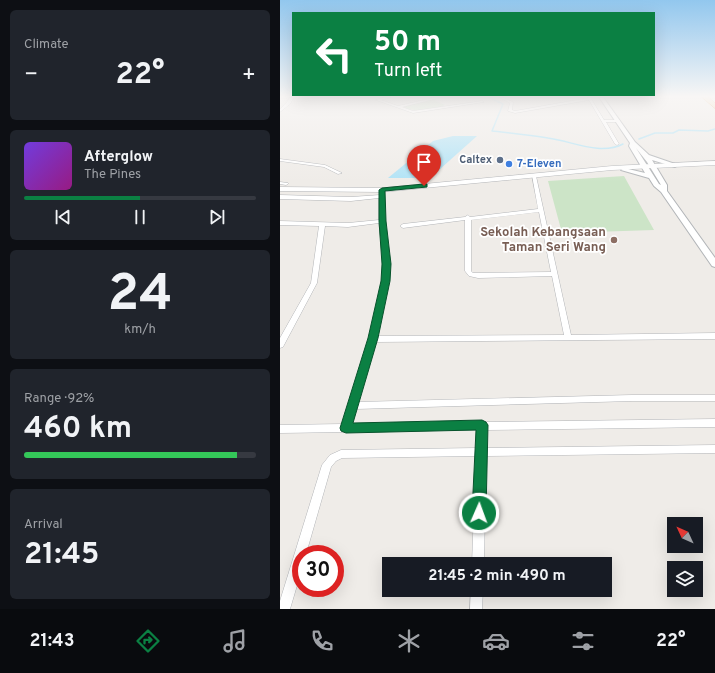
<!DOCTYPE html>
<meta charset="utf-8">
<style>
body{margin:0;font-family:Overpass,sans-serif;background:#20242c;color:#f1f3f6;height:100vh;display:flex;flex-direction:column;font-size:15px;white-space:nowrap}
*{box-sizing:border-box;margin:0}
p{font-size:13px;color:#9ea1a6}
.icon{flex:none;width:22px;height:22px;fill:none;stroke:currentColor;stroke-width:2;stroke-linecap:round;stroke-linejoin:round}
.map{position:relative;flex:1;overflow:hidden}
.sheet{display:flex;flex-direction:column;gap:10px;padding:10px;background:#0d0f14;width:280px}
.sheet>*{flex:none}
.banner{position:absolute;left:12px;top:12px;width:363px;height:84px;border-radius:0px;box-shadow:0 4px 16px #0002;background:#0b8043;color:#fff;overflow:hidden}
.needle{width:26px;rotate:314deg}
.tools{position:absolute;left:387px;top:517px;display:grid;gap:8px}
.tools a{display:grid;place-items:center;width:36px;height:36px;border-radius:0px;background:#171b24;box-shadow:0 4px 16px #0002;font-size:20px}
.speed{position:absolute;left:12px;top:545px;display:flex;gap:8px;font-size:20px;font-weight:700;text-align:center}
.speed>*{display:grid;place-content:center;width:52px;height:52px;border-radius:50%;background:#171b24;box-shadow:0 4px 16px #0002;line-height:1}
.speed .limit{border:6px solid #d22;background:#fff;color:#111}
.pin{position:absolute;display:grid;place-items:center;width:34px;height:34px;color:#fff;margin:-41px -17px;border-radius:50% 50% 50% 0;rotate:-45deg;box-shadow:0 0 4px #0007}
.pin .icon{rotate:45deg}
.me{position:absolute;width:44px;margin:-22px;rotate:2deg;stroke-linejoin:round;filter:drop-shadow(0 0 3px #0008)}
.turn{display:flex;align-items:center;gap:14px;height:84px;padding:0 16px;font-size:18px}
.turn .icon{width:52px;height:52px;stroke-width:2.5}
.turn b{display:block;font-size:28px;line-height:34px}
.big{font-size:30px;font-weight:700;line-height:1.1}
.sheet .tile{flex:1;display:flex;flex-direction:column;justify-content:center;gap:6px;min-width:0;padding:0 14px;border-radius:6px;background:#20242c}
.sheet .dial{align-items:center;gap:0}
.dial b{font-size:52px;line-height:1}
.song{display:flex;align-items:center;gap:12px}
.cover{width:48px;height:48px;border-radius:6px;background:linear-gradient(135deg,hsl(260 70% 55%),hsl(310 70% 35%))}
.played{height:4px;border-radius:2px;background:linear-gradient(90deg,#0b8043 50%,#363941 50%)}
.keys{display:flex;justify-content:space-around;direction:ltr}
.heat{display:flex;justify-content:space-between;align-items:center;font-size:22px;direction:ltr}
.charge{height:6px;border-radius:3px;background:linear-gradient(90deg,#34c759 92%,#363941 0)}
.trip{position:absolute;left:102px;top:557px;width:230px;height:40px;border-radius:0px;background:#171b24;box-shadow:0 4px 16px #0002;font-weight:700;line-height:40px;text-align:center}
.menu{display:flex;height:64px;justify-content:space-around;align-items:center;background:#090b0e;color:#9ea1a6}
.menu .icon{width:28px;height:28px}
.menu .current{color:#0b8043}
.menu b{font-size:18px;color:#f1f3f6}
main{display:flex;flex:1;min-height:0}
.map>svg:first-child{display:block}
</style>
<main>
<section class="sheet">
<div class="tile"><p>Climate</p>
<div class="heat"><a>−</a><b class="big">22°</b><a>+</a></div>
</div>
<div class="tile">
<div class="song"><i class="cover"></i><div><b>Afterglow</b><p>The Pines</p></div></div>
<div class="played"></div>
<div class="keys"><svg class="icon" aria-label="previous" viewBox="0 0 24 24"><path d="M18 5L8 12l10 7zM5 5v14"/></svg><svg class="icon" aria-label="pause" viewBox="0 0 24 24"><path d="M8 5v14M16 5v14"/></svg><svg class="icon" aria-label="next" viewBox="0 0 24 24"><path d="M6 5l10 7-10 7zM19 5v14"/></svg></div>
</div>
<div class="tile dial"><b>24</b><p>km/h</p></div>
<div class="tile"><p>Range · 92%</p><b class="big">460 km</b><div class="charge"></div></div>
<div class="tile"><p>Arrival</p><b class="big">21:45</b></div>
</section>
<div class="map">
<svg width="435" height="609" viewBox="0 0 435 609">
<rect width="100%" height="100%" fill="#efece8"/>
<path fill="#cce4c7" d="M152 99 165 105C154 111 136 112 125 108L126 106Z
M344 176 374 230 282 233 268 181Z"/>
<path fill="#b1e3f6" d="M173 136H197L150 178H108L153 141Z"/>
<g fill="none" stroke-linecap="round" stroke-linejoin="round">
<path stroke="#b1e3f6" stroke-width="1.5" d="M208 97 223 104 212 131C230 133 249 135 268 138 292 141 320 156 343 144
M359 139 375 133H393L399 130 428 131 435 129"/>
<defs>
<path id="minor" d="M106 97H111L101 100 118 106 157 97 159 98 122 107 133 111 202 101 204 102 133 113 96 100Z
M219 97H222L233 102 232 110 235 111 308 98V97H310L324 120H338L340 121 338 122H326L339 144 337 145 335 144 309 100 235 113 228 111 230 103Z
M0 159 45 165 62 173 58 174 44 167 0 161Z
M252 175 256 176 291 335 435 333V339L96 342 78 402 352 395H435V401H352L76 409 72 424 199 422 202 421 205 422 435 419V427L207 430 206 448 435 445V453L206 456 204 564H192L196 456 62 458 56 461 51 467 26 554H21V572L10 609H0V601L42 465 50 455 61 450 197 448V430L0 433V425L63 424 89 339 102 281 103 264 99 223 68 227 45 226 37 283 4 345 3 347 0 348V338L31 283 39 226 0 225V221L68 223 99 220V198L71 201 0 199V195L71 197 100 195V189H104L105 221 109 264 108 281 97 336 284 335 272 276 198 278 189 276 185 271V220L123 228 120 226 123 224 185 217 188 215 190 217 258 209ZM259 212 271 272 193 273 191 271V220Z
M0 182 8 183V184L6 185 0 184Z
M191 590H203L202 609H190Z"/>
<path id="tertiary" d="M10 97H14L10 104 0 112V109L7 102Z
M435 161V165L332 170 102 192 0 191V187L102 188 332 166Z"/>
<path id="secondary" d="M319 97H323L355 142 369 155 398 165 395 167 372 160 387 185V191L435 258V267L432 266 381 192 374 186 369 178 341 170 344 168 365 173 349 146 350 143ZM356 148 367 162 381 185 379 184Z"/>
<path id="motorway" d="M422 97H428L435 103V108Z"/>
</defs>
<use href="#minor" stroke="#b3b5b8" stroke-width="1"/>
<use href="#tertiary" stroke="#b3b5b8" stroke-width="1"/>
<use href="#secondary" stroke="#b2b5b8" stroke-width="2"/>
<use href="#motorway" stroke="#dd801a" stroke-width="1"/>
<use href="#minor" fill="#fff" fill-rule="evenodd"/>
<use href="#tertiary" fill="#fff" fill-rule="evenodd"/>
<use href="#secondary" fill="#fff" fill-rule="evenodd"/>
<use href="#motorway" fill="#f2ce9c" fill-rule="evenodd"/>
</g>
<linearGradient id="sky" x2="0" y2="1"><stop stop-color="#92c7ee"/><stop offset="0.53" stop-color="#f8f6f5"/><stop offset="1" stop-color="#f8f6f5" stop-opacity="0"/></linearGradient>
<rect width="435" height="182" fill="url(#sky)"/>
<path fill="#0b8043" stroke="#07532c" d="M144 184H147V187L105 191 106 221 111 264 110 281 98 338 73 423 202 420 206 422 208 425 206 513 204 518 199 520 194 518 192 513 196 430 66 433 61 431 60 428 88 338 101 281 102 264 99 221V190L102 188Z"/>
<circle fill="#5c6f8a" stroke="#fff" stroke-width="1.5" cx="220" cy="160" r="4"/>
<circle fill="#3f7fe0" stroke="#fff" stroke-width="1.5" cx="229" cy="164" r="4"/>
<circle fill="#8d6e63" stroke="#fff" stroke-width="1.5" cx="334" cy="240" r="4"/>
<g text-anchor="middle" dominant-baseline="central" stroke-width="3.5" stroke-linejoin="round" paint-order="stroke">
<g font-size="11" font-weight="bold" fill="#4e5e75" stroke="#fff" text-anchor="end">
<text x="212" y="160">Caltex</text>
</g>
<g font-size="11" font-weight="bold" fill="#366cbe" stroke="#fff" text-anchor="start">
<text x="237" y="164">7-Eleven</text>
</g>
<g font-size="13" font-weight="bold" fill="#785e54" stroke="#fff" text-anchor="end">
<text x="326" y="233">Sekolah Kebangsaan<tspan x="326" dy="15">Taman Seri Wang</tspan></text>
</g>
</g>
</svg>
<div class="tools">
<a><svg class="needle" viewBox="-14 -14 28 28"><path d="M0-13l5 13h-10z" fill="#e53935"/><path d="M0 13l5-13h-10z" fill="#9ea1a6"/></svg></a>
<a><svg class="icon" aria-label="layers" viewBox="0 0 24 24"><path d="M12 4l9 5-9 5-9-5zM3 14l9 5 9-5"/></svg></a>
</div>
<div class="speed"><div class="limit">30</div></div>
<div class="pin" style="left:144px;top:186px;background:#d93025"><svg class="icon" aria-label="arrive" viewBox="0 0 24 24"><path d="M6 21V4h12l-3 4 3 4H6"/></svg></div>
<svg class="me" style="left:199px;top:513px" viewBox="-20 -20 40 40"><circle r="17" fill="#0b8043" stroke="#fff" stroke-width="3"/><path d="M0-11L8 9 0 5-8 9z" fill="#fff"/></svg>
<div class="trip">21:45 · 2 min · 490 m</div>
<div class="banner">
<div class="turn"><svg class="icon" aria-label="left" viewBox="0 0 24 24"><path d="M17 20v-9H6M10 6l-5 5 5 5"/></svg><div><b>50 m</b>Turn left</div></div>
</div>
</div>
</main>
<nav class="menu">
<b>21:43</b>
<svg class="icon current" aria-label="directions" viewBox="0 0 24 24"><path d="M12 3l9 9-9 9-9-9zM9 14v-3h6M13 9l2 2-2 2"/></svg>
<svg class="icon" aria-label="music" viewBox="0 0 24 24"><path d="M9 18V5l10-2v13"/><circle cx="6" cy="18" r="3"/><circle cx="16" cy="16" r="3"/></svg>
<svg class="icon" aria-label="phone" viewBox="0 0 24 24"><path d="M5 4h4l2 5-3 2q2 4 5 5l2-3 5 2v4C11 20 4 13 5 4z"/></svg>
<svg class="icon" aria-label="climate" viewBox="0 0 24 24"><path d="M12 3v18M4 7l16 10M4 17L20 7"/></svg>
<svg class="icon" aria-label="car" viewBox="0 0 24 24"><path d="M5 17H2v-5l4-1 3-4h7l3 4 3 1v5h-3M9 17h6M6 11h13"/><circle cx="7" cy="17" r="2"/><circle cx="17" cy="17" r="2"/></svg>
<svg class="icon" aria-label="filters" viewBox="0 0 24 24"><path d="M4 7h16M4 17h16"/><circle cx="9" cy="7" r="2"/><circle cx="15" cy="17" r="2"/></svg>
<b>22°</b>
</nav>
